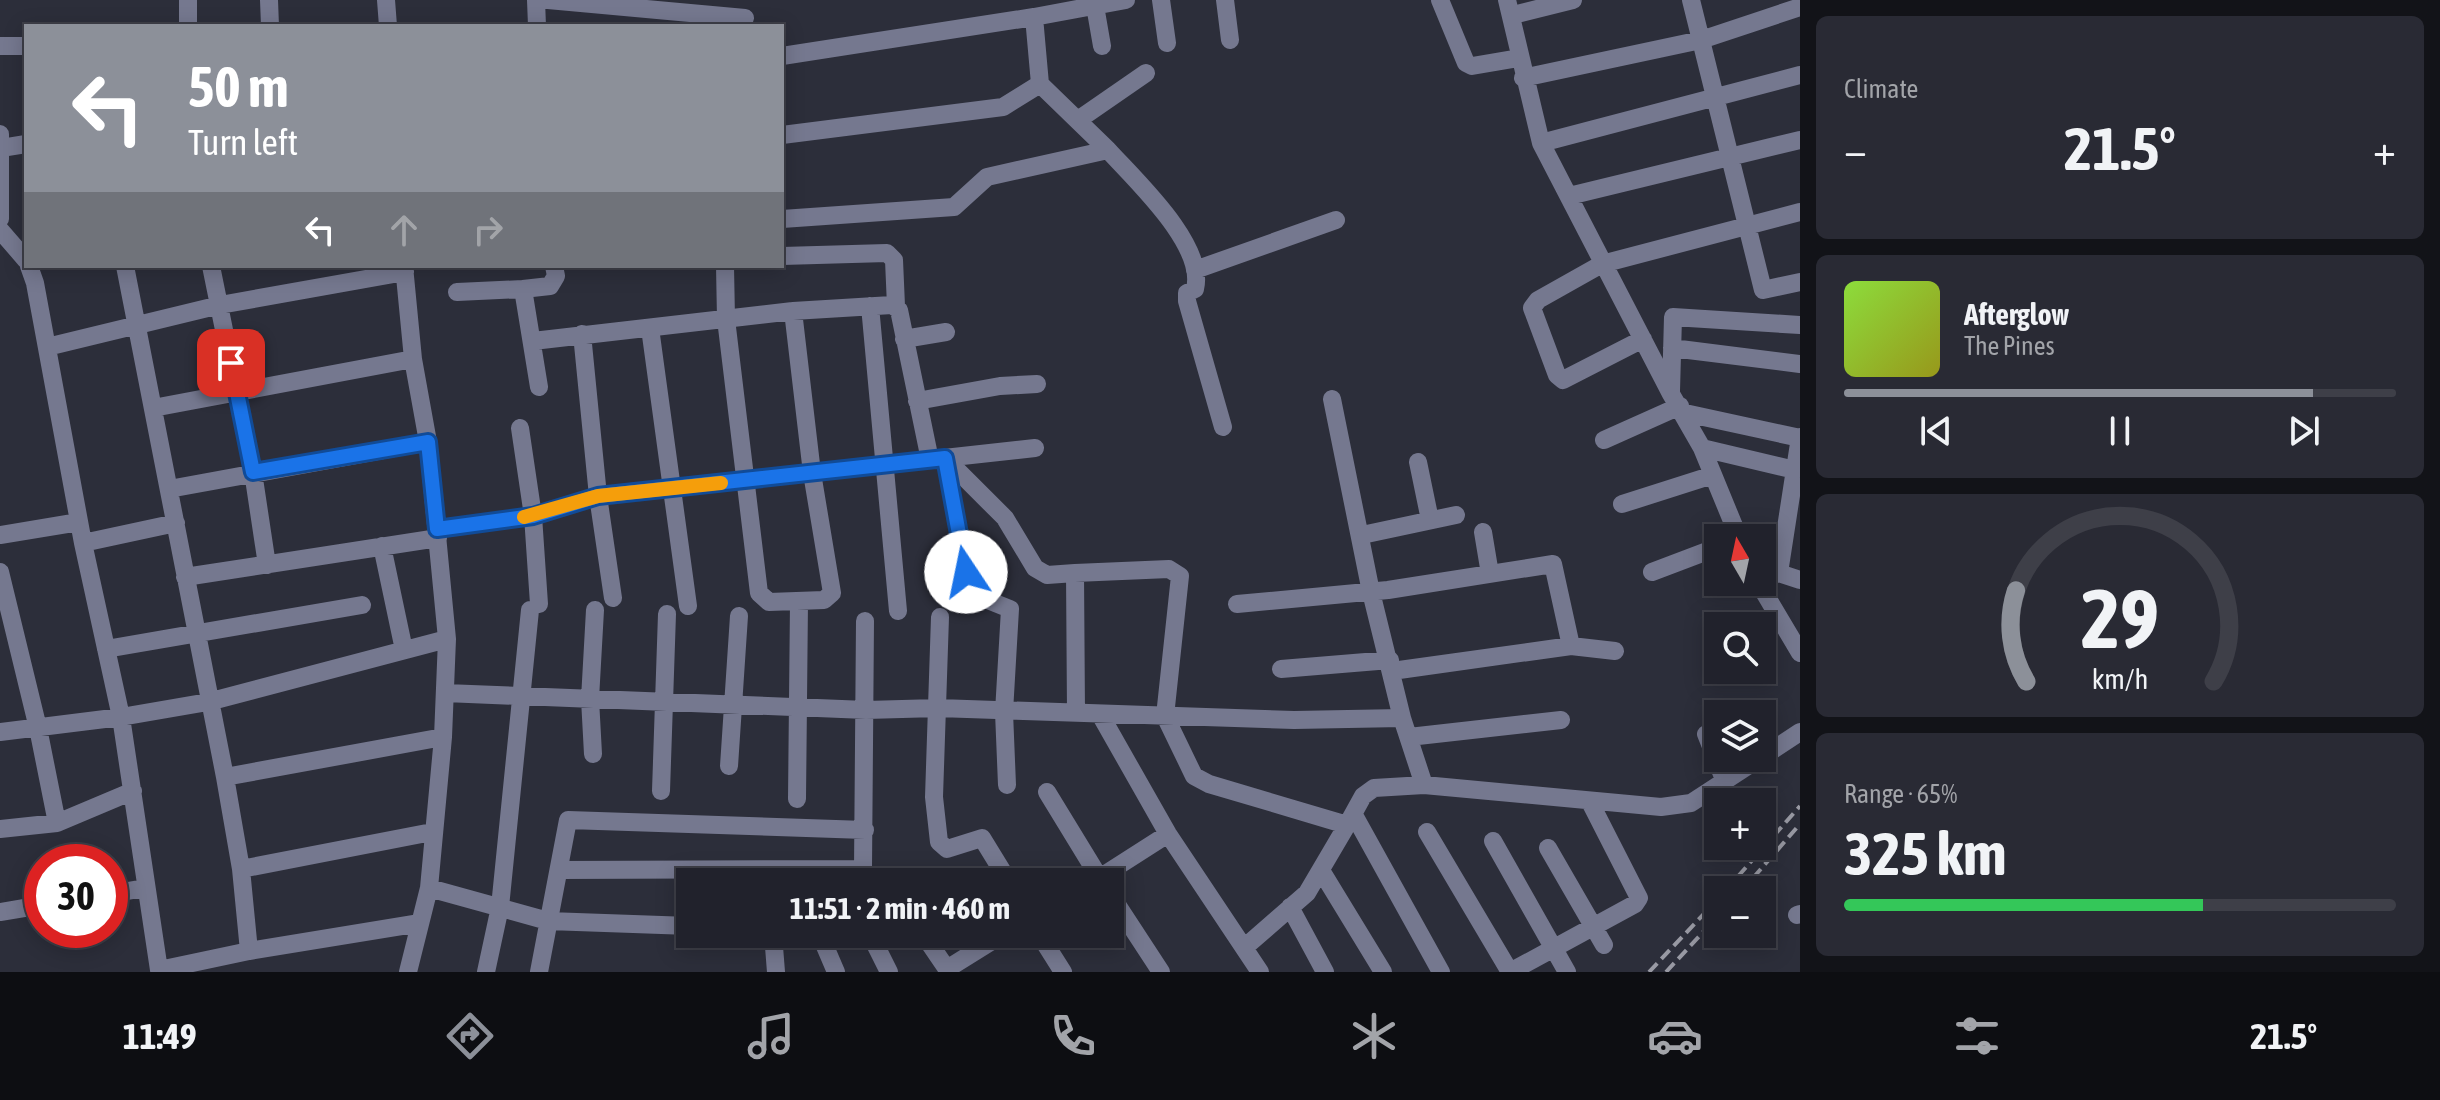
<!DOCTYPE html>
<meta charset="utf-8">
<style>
body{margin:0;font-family:"Asap Condensed",sans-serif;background:#292a34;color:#f1f3f6;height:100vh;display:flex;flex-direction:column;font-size:30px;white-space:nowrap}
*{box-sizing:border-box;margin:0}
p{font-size:26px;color:#a2a4a9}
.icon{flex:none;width:44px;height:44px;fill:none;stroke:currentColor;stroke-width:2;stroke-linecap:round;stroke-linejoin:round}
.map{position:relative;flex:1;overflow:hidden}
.details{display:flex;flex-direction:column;gap:16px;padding:16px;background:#121318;width:640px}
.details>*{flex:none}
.banner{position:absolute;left:24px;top:24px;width:760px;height:244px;border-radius:0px;box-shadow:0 4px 20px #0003,0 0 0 2px #3e3f48;background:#8c9099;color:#fff;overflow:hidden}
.needle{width:52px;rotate:351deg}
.controls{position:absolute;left:1704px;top:524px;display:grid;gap:16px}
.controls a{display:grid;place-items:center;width:72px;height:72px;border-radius:0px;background:#21222c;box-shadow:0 4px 20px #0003,0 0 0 2px #3e3f48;font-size:40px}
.speed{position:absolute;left:24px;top:844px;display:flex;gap:16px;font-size:40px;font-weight:700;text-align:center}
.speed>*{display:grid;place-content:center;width:104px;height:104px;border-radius:50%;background:#21222c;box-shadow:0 4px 20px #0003,0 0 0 2px #3e3f48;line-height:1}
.speed .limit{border:12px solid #d22;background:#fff;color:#111}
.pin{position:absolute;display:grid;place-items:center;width:68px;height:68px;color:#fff;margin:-34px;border-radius:16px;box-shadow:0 4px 12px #0006}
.me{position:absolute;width:88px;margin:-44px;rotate:349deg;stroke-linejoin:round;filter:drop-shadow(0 0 6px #0008)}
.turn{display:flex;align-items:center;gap:28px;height:168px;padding:0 32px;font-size:36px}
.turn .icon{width:104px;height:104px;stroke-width:2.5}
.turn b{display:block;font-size:56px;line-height:68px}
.lanes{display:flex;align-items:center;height:76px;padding:0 32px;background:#0003;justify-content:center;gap:40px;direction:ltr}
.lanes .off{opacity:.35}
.big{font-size:60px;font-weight:700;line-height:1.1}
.details .widget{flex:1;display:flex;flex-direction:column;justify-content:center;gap:12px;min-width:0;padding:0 28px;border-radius:12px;background:#292a34}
.details .dial{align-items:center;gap:0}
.dial svg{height:208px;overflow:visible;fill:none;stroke:#3e3f48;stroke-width:7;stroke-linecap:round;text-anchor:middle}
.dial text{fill:#f1f3f6;stroke:none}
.song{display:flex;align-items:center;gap:24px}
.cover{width:96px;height:96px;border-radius:12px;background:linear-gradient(135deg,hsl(90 70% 55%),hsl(60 70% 35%))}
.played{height:8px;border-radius:4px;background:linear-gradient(90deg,#8c9099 85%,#3e3f48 85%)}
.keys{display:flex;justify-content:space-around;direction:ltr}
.heat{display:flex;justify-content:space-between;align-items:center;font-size:44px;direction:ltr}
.charge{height:12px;border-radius:6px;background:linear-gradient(90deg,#34c759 65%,#3e3f48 0)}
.trip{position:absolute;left:676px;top:868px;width:448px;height:80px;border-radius:0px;background:#21222c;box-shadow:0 4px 20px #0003,0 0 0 2px #3e3f48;font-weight:700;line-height:80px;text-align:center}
.menu{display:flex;height:128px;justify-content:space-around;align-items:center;background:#0d0e12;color:#a2a4a9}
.menu .icon{width:56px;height:56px}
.menu .current{color:#8c9099}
.menu b{font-size:36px;color:#f1f3f6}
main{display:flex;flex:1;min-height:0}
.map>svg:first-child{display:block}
</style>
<main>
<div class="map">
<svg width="1800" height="972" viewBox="0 0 1800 972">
<rect width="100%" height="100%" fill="#2c2e3a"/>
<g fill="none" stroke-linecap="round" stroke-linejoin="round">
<path stroke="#75788f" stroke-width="18" d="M269 0 270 26
M386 0 388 26
M536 0 537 26
M548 0 745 18
M1094 0 1102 46
M1161 0 1167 43
M1225 0 1230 40
M1440 0 1466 63 1472 66 1519 58
M1507 0 1541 143 1671 394 1702 448 1739 538
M1691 0 1763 290 1800 282
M1513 15 1573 0
M1034 17 1126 0
M188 26V0
M0 46H26
M782 56 1034 17 1040 84 1108 150
M1523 78 1701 40 1800 7
M1078 120 1146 73
M0 134V219
M782 135 1003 107 1040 84
M1541 143 1800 75
M1 148 26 144
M1569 196 1800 140
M782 219 954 207 987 177 1108 150C1135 180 1206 245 1195 289L1187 293V301L1223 427
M0 230 26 260
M782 256 887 253 894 260 896 306
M29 266 35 283 83 543 121 717 159 970 249 951
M125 266 225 777 241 869 249 951 420 923
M211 266 253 472 267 565
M404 266 413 359 428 442 447 639 443 737 429 888 408 972
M725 266 726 319 759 593 769 602 824 600 832 593 812 473 793 311
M1195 270 1336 220
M523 289 550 286 556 276 554 266
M457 292 523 289 539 387
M870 306 898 611
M650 328 688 606
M582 334 598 496 613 598
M904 339 946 332
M1643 339 1563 380 1557 375 1532 308 1538 300 1602 264 1800 212
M533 341 793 311 892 305 899 310 930 460
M47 347 220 305 405 272
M1672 348 1800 364
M1671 391 1673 317 1800 325
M1332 399 1371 592 1402 718
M917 401 1000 386 1037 384
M153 408 413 359
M1685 413 1800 438
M520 428 533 516 539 604
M1604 440 1680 406
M1702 448 1795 470
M945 458 970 593 1010 609 1004 712 1007 785
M945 458 1005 518 1035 568 1047 575 1075 573 1076 713
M1418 462 1430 520
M169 489 428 442
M1622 504 1713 475
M437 529 533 516 598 496 1035 448
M1483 532 1490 574
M0 535 79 522
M1362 535 1456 515
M83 543 176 523
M382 546 404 650
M0 572 38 728 57 823 133 791
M1652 572 1718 547
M1075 573 1169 569 1180 576 1165 716 1194 776 1209 784 1347 825 1363 796 1374 788 1424 785
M1779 573 1800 437
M1768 576 1779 573 1800 580
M185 577 438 538
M1758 582 1800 653
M1237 604 1388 590 1553 564 1571 646 1392 671
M940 617 934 797 939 842 947 849 982 838 1009 882
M1571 646 1615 651
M106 649 362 605
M1281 669 1390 660
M445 693 866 710 938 708 1294 720 1402 718 1424 785 1661 807 1691 803 1760 758
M1101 716 1168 834 1260 972
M0 732 121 717 208 702 447 639
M1706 734 1725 782
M1409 737 1561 720
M593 754 590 699 595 610
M1762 757 1800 732
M729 766 739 616
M225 777 443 737
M661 791 667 614
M1047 792 1102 882
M797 799 799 602
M1354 815 1441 972
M0 829 57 823
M1427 832 1510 972
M1493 841 1567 972
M1548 848 1604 945
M241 869 432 832
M559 870 863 869 865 621
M1322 872 1383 972
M1093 882 1168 834
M429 888 548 921 690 926
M110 894 145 888
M1110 894 1161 972
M1290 907 1325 972
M0 912 42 905
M1797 915 1800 914
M773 934 776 972
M870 934 889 972
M923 934 949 972
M1039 934 1063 972
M824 944 836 972
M1245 947 1307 893 1347 825
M947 969 1003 934
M486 972 500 907 530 610
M539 972 568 820 865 830
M1510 972 1635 904 1639 898 1590 802"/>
<path stroke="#9899a3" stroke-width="4" stroke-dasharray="12 6" stroke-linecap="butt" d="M1753 878 1800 824
M1726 890 1800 806
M1649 972 1718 899
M1666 972 1718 916"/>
</g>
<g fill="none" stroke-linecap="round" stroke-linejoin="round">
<defs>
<path id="route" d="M231 363 253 472 428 442 437 529 533 516 598 496 945 458 966 572"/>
</defs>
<use href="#route" stroke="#114b97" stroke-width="20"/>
<use href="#route" stroke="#1a73e8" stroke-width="14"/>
<path stroke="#f59e0b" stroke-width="14" d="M524 517 598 496 721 483"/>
</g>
</svg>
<div class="controls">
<a><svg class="needle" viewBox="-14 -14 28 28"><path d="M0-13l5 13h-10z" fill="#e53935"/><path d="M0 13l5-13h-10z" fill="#a2a4a9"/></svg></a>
<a><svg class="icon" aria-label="search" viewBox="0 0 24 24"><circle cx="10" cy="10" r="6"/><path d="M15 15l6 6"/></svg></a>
<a><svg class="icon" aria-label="layers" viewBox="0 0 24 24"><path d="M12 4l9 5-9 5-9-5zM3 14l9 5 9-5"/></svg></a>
<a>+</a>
<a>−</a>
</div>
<div class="speed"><div class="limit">30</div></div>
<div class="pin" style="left:231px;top:363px;background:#d93025"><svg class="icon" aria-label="arrive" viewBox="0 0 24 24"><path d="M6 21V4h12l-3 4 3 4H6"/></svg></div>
<svg class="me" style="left:966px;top:572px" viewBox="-20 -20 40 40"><circle r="19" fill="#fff"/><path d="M0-13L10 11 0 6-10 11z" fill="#1a73e8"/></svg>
<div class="trip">11:51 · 2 min · 460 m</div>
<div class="banner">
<div class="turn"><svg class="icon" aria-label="left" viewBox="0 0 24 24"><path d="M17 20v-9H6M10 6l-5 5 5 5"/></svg><div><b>50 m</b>Turn left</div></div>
<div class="lanes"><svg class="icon" aria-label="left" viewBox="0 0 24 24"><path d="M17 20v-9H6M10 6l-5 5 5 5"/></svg><svg class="icon off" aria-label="ahead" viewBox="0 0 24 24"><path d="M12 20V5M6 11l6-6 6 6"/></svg><svg class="icon off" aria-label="right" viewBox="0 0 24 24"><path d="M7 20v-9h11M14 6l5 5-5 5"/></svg></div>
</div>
</div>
<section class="details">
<div class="widget"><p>Climate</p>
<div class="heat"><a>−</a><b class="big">21.5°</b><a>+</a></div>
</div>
<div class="widget">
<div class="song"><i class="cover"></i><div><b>Afterglow</b><p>The Pines</p></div></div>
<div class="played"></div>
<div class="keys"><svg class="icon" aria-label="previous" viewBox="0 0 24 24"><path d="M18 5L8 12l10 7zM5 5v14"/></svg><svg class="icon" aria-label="pause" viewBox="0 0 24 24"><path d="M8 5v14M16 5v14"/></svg><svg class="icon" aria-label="next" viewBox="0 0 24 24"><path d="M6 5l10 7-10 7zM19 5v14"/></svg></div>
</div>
<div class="widget dial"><svg viewBox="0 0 100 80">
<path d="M14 69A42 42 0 1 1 86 69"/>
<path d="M14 69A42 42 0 0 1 10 34" stroke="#8c9099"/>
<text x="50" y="56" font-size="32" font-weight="700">29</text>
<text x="50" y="72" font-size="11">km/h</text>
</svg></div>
<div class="widget"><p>Range · 65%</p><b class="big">325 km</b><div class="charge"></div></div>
</section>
</main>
<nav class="menu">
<b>11:49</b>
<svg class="icon current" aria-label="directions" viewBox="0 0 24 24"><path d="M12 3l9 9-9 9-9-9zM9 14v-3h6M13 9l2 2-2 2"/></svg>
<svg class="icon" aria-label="music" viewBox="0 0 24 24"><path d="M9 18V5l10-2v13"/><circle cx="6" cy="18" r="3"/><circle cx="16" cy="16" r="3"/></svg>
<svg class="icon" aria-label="phone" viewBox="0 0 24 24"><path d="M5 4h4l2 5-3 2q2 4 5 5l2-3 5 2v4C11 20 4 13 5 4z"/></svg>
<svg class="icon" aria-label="climate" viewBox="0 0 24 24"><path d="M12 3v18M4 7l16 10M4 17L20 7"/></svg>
<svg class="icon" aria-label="car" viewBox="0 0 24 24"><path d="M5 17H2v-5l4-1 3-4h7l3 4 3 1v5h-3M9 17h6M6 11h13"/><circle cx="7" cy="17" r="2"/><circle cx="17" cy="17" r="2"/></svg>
<svg class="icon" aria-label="filters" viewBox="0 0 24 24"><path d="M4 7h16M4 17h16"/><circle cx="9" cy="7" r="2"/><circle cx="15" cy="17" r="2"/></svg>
<b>21.5°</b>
</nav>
